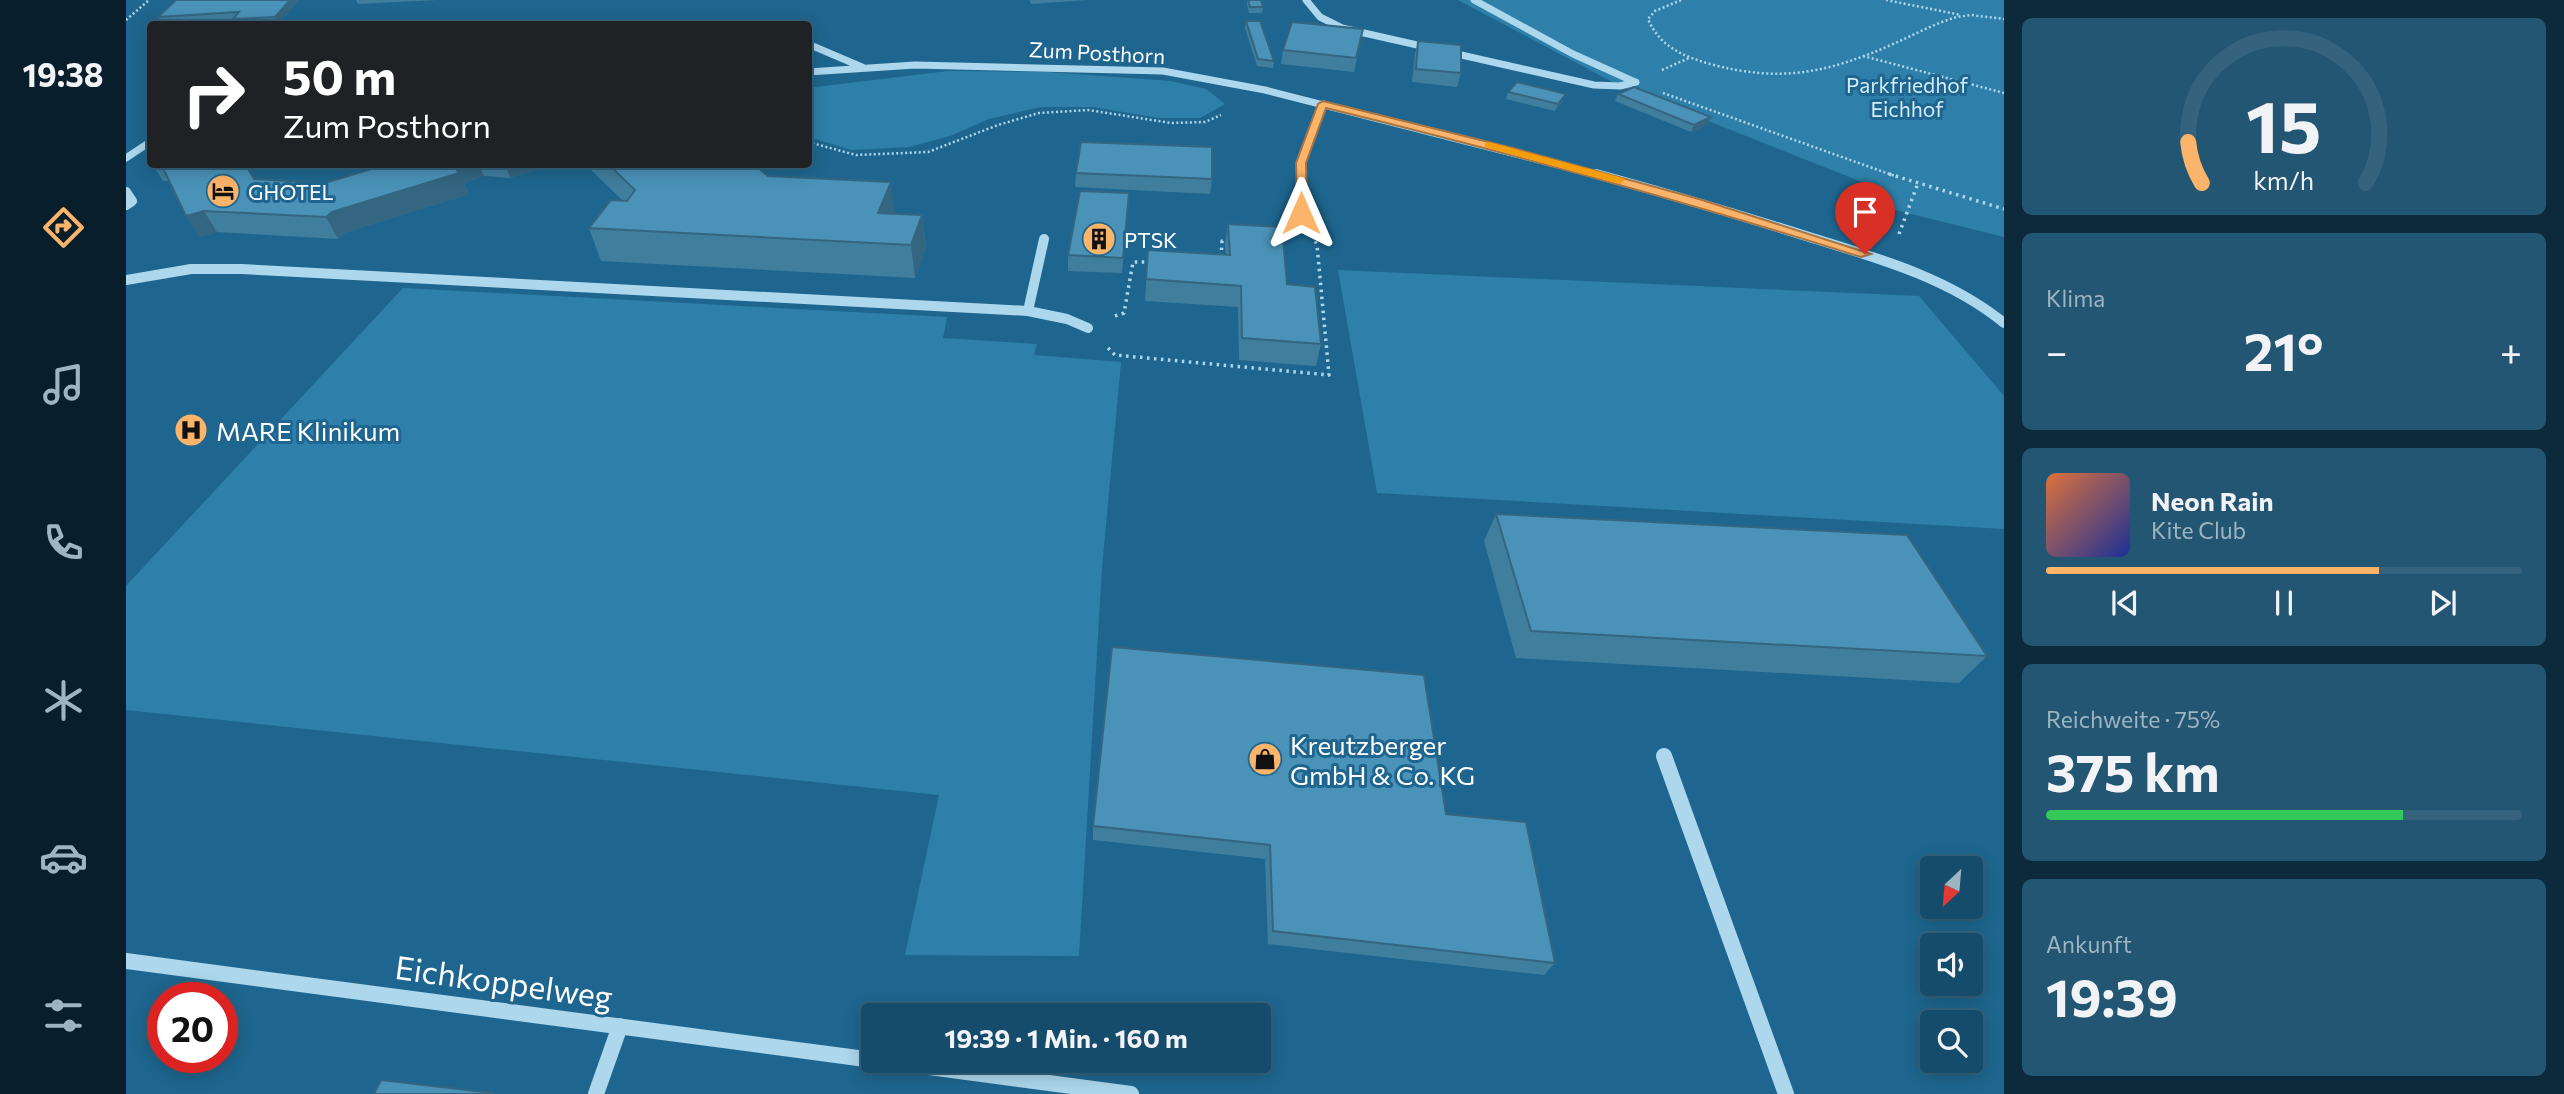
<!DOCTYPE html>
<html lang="de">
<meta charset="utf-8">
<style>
body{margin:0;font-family:Commissioner,sans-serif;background:#235673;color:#f1f3f6;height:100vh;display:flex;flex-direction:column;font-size:26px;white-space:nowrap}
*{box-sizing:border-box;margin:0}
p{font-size:23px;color:#9eb4c1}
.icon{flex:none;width:38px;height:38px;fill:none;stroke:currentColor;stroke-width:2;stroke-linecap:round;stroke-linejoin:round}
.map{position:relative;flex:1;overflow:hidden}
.side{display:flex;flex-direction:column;gap:18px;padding:18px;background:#0c2a3b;width:560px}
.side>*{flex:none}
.guide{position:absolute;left:21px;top:21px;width:665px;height:147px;border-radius:7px;box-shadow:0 4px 18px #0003,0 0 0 2px #35637e;background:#202124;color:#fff;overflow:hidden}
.needle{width:46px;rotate:206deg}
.buttons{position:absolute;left:1794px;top:856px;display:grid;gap:14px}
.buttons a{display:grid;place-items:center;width:63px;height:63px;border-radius:7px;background:#164c6b;box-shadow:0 4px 18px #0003,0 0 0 2px #35637e;font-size:35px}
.speed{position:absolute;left:21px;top:982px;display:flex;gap:14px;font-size:35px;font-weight:700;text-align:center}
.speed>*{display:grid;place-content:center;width:91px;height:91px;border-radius:50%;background:#164c6b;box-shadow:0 4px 18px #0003,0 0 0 2px #35637e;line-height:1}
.speed .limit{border:10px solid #d22;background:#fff;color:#111}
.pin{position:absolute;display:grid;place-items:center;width:60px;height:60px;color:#fff;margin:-72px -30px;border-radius:50% 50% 50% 0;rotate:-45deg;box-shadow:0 0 7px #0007}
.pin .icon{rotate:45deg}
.me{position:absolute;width:77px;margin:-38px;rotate:0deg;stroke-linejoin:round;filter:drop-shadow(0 0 5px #0008)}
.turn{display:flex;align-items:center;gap:24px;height:147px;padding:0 21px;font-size:32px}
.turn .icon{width:91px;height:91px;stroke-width:2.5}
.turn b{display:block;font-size:49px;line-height:60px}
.big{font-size:52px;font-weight:700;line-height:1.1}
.side .tile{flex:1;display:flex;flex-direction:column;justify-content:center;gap:10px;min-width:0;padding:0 24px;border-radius:10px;background:#235673}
.side .dial{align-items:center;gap:0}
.dial svg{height:182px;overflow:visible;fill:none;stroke:#35637e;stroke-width:7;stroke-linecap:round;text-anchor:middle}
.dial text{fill:#f1f3f6;stroke:none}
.song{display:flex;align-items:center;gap:21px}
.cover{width:84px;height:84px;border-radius:10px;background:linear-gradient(135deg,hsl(20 70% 55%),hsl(230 70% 35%))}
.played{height:7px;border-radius:4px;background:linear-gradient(90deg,#fcb46b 70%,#35637e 70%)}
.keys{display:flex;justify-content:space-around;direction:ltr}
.heat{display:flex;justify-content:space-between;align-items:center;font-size:38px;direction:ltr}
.charge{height:10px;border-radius:5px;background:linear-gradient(90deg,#34c759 75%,#35637e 0)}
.trip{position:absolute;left:735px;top:1003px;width:410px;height:70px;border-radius:7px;background:#164c6b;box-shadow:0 4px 18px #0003,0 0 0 2px #35637e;font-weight:700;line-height:70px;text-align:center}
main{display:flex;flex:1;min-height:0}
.dock{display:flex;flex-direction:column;width:126px;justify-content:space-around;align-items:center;background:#091e2b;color:#9eb4c1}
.dock .icon{width:49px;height:49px}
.dock .selected{color:#fcb46b}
.dock b{font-size:32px;color:#f1f3f6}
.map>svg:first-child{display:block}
</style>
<main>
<nav class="dock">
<b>19:38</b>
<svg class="icon selected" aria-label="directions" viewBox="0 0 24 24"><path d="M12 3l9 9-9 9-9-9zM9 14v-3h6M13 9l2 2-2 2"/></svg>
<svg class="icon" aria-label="music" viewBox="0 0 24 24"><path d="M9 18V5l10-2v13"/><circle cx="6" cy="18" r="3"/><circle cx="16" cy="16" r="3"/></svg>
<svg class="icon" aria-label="phone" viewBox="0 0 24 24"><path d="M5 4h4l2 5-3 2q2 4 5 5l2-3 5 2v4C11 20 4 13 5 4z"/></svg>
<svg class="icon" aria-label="climate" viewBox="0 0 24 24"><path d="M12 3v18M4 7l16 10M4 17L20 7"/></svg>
<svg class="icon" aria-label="car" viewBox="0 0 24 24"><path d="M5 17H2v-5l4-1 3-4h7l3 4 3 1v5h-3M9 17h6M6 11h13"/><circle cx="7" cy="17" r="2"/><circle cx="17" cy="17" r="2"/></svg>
<svg class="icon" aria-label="filters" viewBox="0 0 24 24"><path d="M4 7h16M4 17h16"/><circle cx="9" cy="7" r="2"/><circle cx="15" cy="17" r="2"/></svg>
</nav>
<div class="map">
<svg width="1878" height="1094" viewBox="0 0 1878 1094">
<rect width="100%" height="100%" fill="#1e668f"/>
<path fill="#2e80aa" d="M1332 0H1878V237L1733 201 1741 184 1494 86Z
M822 71 921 72 1044 81 1080 89 1099 104 1074 118H1033L967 107H914L863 119 824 136 783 147 725 150 683 137 682 88Z
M1212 270 1793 296 1878 396V529L1251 493Z
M277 288 821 317 817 338 911 344 908 355 995 362 976 568 953 956 779 955 813 795 0 710V586Z"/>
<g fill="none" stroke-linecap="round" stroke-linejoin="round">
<path stroke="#acd7ed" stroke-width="2.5" stroke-dasharray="2 2.5" stroke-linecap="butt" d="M1555 0 1529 11 1522 19C1534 47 1557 56 1584 64 1654 83 1702 73 1767 44 1788 35 1809 23 1831 17L1845 15 1878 19
M1760 0 1835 15
M0 20 23 0
M1737 56 1878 93
M1536 70 1563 58
M1537 93 1769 176
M682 142 730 155 802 152 872 125 913 113 962 110 1045 123 1079 122 1095 115"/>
<path stroke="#acd7ed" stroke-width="3.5" stroke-dasharray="2.5 4.5" stroke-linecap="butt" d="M1763 174 1878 209
M1773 234 1792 183
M1095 257 1096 241 1103 242
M989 316 998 313 1007 262H1024
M982 348 989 355 1203 375 1191 245 1188 239"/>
<path stroke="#acd7ed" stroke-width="7" d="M1180 0 1194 17 1216 28 1468 85 1494 86 1510 82
M1348 0 1447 54 1509 82
M682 44 736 67
M682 72 789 65 1037 71 1139 90 1476 176
M0 158 24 142
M1175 176V163L1197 104"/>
<path stroke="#acd7ed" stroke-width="10" d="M1175 174V213
M1470 174C1540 193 1610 214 1680 236 1748 257 1822 277 1878 323
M0 192 6 201 0 205
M0 280 65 269H116L902 311 941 319 962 328
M902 311 918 239"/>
<path stroke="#acd7ed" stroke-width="16" d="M1538 756 1660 1094
M0 961 747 1060
M751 1060 1005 1094
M470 1094 494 1026"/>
</g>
<path fill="#407e9e" d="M173 0 153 23 110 24 107 19 36 23 32 17Z
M230 0H312L232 4Z
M903 0H961L905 4Z
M1121 0 1137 7 1136 13H1123L1121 5Z
M1120 21 1148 61 1147 68 1131 66 1119 28Z
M1237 29 1228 72 1155 64 1157 50Z
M1292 41 1335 73 1331 87 1286 82 1289 54Z
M1382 92 1437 101 1429 111 1380 99Z
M1492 94 1585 117 1581 125 1565 132 1489 101Z
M26 164H122L120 166 128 179 199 183 262 164H427L384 178 358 176 338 183 343 194 218 233 212 239 91 232 74 237 60 216 43 181H37Z
M459 164H627L642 176 769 214 796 215 800 247 789 278 475 261 463 228 497 201Z
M950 173 1086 179 1084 194 949 187Z
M1003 193 996 273 942 271V255Z
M1102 224 1161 284 1195 344 1190 366 1113 360 1112 307 1019 301 1022 250 1100 255 1099 245Z
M1370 514 1861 656 1833 683 1390 658 1358 541Z
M1320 814 1429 963 1418 975 1142 944 1139 859 967 840V826Z"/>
<path fill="#346681" d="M164 0H173L153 23 149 17Z
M1440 94 1437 101 1429 111 1432 104Z
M1585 117 1581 125 1565 132 1568 125Z
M326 164H353L358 176 338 183 343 194 218 233 212 239 200 217 206 212Z
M379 164H427L384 178Z
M765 182 769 214 757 245 752 213Z
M78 211 91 232 74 237 60 216Z
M796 215 800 247 789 278 785 245Z"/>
<path fill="#4a92b8" stroke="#346681" stroke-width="2" d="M50 0H164L149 17 107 19 113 12 32 17Z
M1122 0H1135L1137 7H1124Z
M1120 21H1134L1148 61 1132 59Z
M1166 22 1237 29 1230 58 1157 50Z
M1292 41 1335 45V73L1290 69Z
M1391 82 1440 94 1432 104 1382 92Z
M1508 87 1585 117 1568 125 1492 94Z
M955 142 1086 147V179L950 173Z
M35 164H119L128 179 199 183 262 164H326L333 173 206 212 200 217 78 211 60 216Z
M482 164H627L642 176 765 182 752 213 796 215 785 245 463 228 485 200 501 201 509 190Z
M954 191 1003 193 997 258 942 255Z
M1102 224 1156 227 1161 284 1189 287 1195 344 1116 338 1115 286 1020 279 1022 250 1104 255Z
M1370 514 1781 535 1861 656 1405 631Z
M986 647 1298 675 1320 814 1400 822 1429 963 1147 931 1144 845 967 826Z
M255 1080 366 1093 365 1094H248Z"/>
<path fill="#fcb46b" stroke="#a47546" stroke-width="2" d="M1197 101 1387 148 1573 199 1745 254 1735 257C1558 201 1380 152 1200 108L1180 163 1181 213 1171 215 1170 163 1192 104Z"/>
<path fill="#f59e0b" d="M1363 142 1497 178 1499 180 1494 184 1359 147V143Z"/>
<defs>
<symbol id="hotel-disc" viewBox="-11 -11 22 22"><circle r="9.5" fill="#fcb46b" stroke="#1e668f"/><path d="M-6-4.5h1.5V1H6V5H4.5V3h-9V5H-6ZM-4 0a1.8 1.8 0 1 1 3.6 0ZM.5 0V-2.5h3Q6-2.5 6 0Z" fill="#111"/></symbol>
<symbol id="building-disc" viewBox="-11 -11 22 22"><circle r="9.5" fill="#fcb46b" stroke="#1e668f"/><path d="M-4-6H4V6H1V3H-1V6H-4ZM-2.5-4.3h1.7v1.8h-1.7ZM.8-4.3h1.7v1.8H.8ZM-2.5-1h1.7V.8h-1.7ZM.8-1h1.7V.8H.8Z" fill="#111"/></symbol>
<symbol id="hospital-disc" viewBox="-11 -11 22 22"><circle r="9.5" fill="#fcb46b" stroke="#1e668f"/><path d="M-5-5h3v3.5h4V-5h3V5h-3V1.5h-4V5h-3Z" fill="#111"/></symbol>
<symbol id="shop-disc" viewBox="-11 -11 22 22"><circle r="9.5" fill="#fcb46b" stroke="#1e668f"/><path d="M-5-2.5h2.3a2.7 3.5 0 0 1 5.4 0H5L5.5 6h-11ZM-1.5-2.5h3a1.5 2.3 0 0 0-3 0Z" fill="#111"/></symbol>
</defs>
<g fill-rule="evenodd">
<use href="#hotel-disc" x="78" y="172" width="38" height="38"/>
<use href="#building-disc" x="954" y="220" width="38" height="38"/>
<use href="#hospital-disc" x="46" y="411" width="38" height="38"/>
<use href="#shop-disc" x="1120" y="740" width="38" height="38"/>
</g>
<g text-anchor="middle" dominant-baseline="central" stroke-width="6" stroke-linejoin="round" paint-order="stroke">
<g font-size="21" fill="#fff" stroke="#1e668f">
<text transform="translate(971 52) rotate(3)">Zum Posthorn</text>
</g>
<g font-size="21" fill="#d2ecf9" stroke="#1e668f">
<text x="1781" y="84">Parkfriedhof<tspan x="1781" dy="24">Eichhof</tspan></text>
</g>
<g font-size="21" fill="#fff" stroke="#1e668f" text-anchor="start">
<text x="122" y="191">GHOTEL</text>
<text x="998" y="239">PTSK</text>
</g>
<g font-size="26" fill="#fff" stroke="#1e668f" text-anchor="start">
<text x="90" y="430">MARE Klinikum</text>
<text x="1164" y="744">Kreutzberger<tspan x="1164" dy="30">GmbH &amp; Co. KG</tspan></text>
</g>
<g font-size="32" fill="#fff" stroke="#1e668f">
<text transform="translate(378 981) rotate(8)">Eichkoppelweg</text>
</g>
</g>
</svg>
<div class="buttons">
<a><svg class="needle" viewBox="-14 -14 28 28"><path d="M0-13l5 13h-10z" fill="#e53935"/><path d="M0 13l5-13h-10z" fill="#9eb4c1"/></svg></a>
<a><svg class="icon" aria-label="sound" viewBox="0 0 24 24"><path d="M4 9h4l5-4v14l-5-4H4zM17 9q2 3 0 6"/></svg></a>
<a><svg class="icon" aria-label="search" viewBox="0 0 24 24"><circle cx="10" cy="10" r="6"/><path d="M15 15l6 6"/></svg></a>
</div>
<div class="speed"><div class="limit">20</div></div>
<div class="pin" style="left:1739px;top:254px;background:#d93025"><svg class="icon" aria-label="arrive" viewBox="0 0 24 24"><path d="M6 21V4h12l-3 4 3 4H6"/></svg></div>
<svg class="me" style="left:1175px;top:213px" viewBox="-20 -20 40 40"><path d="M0-17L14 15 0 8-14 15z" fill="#fcb46b" stroke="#fff" stroke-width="4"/></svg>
<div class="trip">19:39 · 1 Min. · 160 m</div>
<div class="guide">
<div class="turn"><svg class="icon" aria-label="right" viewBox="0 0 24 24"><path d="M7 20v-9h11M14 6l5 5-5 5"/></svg><div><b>50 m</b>Zum Posthorn</div></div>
</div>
</div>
<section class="side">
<div class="tile dial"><svg viewBox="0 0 100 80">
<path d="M14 69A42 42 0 1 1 86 69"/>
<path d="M14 69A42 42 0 0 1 8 51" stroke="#fcb46b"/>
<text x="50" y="56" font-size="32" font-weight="700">15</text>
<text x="50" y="72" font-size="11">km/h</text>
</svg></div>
<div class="tile"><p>Klima</p>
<div class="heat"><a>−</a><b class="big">21°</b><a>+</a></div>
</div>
<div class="tile">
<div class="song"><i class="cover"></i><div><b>Neon Rain</b><p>Kite Club</p></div></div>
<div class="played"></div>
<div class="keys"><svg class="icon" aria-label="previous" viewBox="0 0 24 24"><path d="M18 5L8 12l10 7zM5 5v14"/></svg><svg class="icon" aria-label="pause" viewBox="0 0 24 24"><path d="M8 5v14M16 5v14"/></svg><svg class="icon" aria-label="next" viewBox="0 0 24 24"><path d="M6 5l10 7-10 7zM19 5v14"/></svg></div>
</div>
<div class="tile"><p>Reichweite · 75%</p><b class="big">375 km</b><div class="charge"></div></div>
<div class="tile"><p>Ankunft</p><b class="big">19:39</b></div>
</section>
</main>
